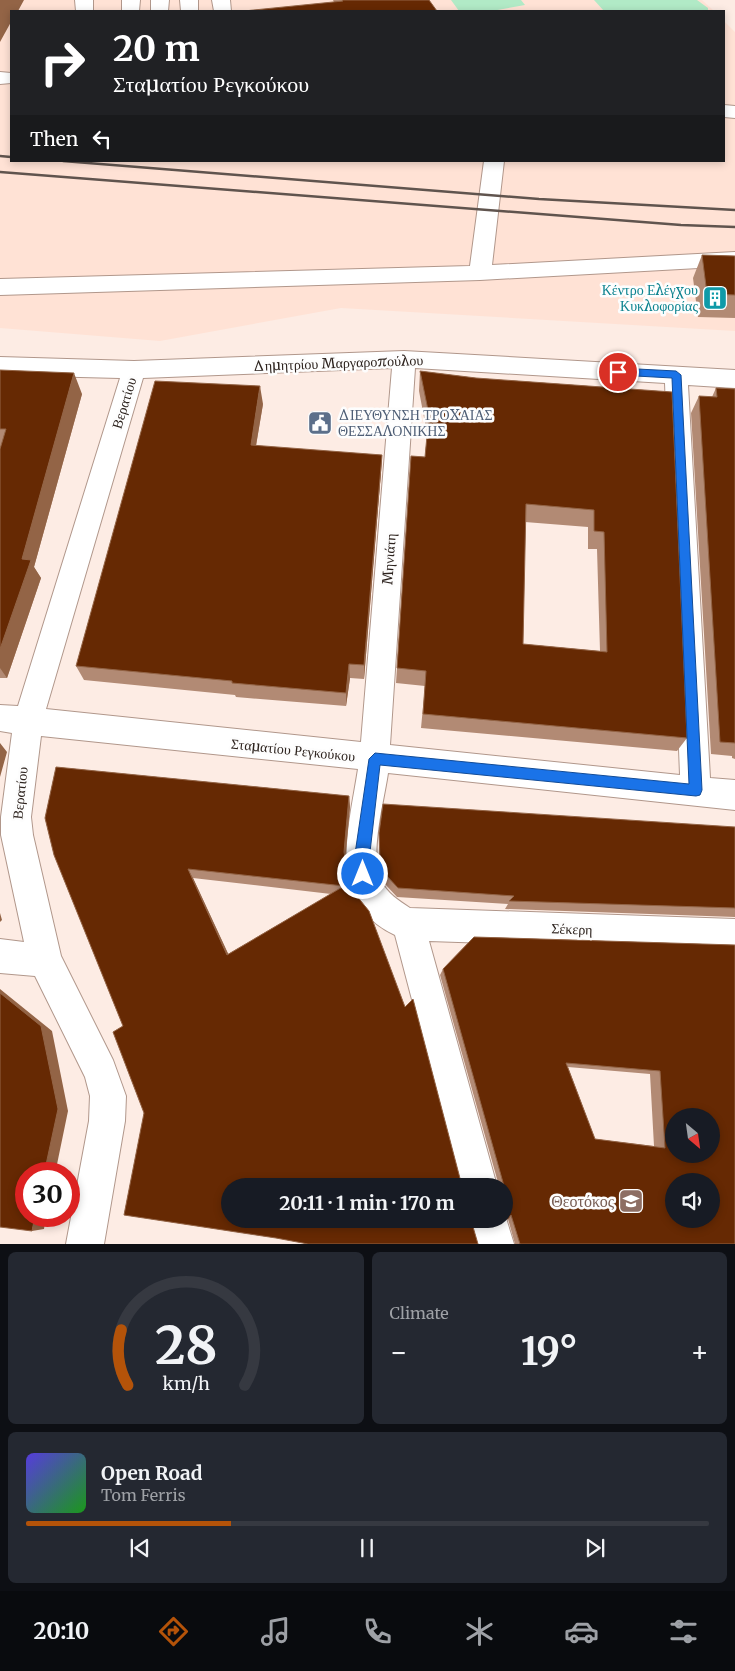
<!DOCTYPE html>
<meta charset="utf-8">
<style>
body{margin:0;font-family:Merriweather,serif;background:#242831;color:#f1f3f6;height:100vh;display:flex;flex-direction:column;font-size:19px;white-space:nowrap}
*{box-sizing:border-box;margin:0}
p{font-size:16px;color:#9ea1a6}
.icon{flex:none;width:28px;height:28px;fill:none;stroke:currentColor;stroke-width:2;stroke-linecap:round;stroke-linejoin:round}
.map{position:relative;height:1244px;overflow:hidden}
.sheet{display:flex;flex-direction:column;gap:8px;padding:8px;background:#0d0f14;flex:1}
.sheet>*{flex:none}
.top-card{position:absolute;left:10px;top:10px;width:715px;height:152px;border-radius:0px;box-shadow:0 2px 8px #0003;background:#202124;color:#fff;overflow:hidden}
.needle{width:32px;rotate:151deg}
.tools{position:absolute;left:665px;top:1108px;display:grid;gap:10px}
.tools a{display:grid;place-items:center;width:55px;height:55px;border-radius:50%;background:#171b24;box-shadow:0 2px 8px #0003;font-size:25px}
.speed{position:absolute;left:15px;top:1162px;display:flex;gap:10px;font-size:25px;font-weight:700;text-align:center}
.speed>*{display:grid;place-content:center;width:65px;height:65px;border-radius:50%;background:#171b24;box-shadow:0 2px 8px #0003;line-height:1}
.speed .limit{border:8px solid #d22;background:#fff;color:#111}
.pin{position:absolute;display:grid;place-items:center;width:42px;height:42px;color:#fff;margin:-21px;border:2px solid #fff;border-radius:50%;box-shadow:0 1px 5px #0007}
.me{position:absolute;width:55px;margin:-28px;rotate:0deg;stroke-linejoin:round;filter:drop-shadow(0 0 4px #0008)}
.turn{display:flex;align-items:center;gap:18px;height:105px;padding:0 20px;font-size:22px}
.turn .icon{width:65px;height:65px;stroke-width:2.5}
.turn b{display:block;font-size:35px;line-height:42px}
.then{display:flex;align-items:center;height:48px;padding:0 20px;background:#0003;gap:10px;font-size:19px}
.big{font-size:38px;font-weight:700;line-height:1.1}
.sheet .widget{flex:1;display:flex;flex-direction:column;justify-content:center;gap:8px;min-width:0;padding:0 18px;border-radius:8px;background:#242831}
.sheet .dial{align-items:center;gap:0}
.dial svg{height:130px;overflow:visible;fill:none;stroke:#363941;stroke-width:7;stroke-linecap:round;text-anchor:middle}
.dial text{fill:#f1f3f6;stroke:none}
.song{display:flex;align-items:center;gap:15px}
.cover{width:60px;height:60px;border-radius:8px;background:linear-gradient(135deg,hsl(250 70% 55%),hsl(120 70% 35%))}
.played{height:5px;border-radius:2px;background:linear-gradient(90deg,#b45309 30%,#363941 30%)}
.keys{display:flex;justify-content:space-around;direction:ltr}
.heat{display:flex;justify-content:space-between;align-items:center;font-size:28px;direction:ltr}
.sheet .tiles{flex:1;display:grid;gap:8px;grid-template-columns:1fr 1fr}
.widget:last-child{grid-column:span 2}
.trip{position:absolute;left:221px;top:1178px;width:292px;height:50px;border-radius:25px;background:#171b24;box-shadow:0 2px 8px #0003;font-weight:700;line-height:50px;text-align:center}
.tab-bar{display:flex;height:80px;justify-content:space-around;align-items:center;background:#090b0e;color:#9ea1a6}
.tab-bar .icon{width:35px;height:35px}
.tab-bar .selected{color:#b45309}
.tab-bar b{font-size:22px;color:#f1f3f6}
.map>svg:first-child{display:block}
</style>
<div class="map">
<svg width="735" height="1244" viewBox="0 0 735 1244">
<rect width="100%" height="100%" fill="#fdece4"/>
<path fill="#ffe2d5" d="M0 0H702L714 11H11V161H724V21L735 32V331L341 308 160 341 0 328Z"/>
<path fill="#b1eac6" d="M451 0H521L525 5 492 11H459Z
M594 0H697L708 8V11H604Z"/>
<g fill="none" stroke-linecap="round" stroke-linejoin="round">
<defs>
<path id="minor" d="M75 0H93V11H76Z
M122 0H140L139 11H122Z
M151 0H169L168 11H151Z
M180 0H198V11H181Z
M212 0H230L231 11H214Z
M0 72 11 73V83L0 84Z
M724 105 735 106V118L724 117Z
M484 161H504L492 265 735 252V266L480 280 0 295V279L470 266Z
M404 351 735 370V388L688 385 710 778 735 780V810L388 773C384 801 369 855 381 881 387 893 399 901 410 908L735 919V951L429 941 497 1186H461L395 935C325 902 349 828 358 769L41 736 31 817 33 835 61 956 113 1060 126 1096 125 1121 104 1244H66L89 1121 90 1096 85 1077 35 976 0 973V939L24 942 1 835V817L12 733 0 731V705L18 706 120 378 0 375V357L134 361ZM392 368 361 742 46 709 143 378ZM415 368 665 383 680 775 390 745Z
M505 1215 514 1244H476L469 1219H505Z"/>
</defs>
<use href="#minor" stroke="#b1978b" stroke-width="2"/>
<use href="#minor" fill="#fff" fill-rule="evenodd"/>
<path stroke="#60544e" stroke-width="2.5" d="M0 156 11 157
M63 161 539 199 735 210
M0 172 681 225 735 227"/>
</g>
<path fill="#b28a74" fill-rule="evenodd" d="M333 0H429L334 2Z
M702 255 735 256V318L698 317 693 278Z
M0 370 82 394 34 567 41 578 7 678H0Z
M420 371 476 378 672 392 687 738 677 751 421 728 425 686 396 683 411 456 425 457 427 433 419 391ZM525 522 588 527V549H597L600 651 523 644Z
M716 388 735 389V759L732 758V756L711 754 691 413 699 396 712 397Z
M263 404 256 446 382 455 381 472 364 679 350 678 346 706 236 697 235 695 84 680 76 666Z
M56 767 349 796 350 807 345 858 348 875 356 895 369 911 405 1007 413 999 462 1186H230V1219H505V1186H498H499L440 975 443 969 474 937 735 945V1244H515L508 1219 471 1220 478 1244H308L276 1238 124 1215 144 1113 113 1032 123 1026 54 855 45 818ZM193 878 331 894 228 954ZM568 1067 650 1074 654 1146 595 1139ZM674 1116H711V1154H674ZM674 1181H711V1219H674Z
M735 827V917L505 909 508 904 397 897 385 884 380 870 379 833Z"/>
<path fill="#936446" d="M0 0H24L18 11H11V22L0 42Z
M74 373 82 394 34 567 41 578 7 678 0 668V649L22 559Z
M260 386 263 404 253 463 251 445Z
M382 455 381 472 364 679V665Z
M349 664 350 678 346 706V693Z
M0 743 7 752 0 777Z
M349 796 350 807 345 862 344 852Z
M188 869 193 878 232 962 227 955Z
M0 913 2 920 0 922Z
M0 989 52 1031 68 1111 55 1174H44L0 993Z
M35 1216H46L44 1229 32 1231Z"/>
<path fill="#662903" stroke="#936446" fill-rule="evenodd" d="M342 0H429L437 11H244L343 1Z
M702 255 735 256V295L707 294Z
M0 370 74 373 22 559 31 560 0 649V449L6 429H0Z
M420 371 476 378 672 392 687 738 423 714 426 671 397 668 411 456 425 457 429 415ZM526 504 594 510V531L604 532 607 652 523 644Z
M155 381 260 386 251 445 382 455 364 665 349 664 346 693 232 683V681L76 666Z
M716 388 735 389V743L720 742 699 396 717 397Z
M56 767 349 796 344 852 348 875 356 895 369 911 405 1007 413 999 462 1186H230V1219H505V1186H504L443 969 474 937 735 945V1244H520L511 1215 508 1219 471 1220 478 1244H308L276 1238 124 1215 144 1113 113 1032 123 1026 54 855 45 818ZM188 869 344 886 227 955ZM566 1063 660 1071 665 1148 595 1139ZM674 1116H711V1154H674ZM674 1181H711V1219H674Z
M383 804 735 827V908L509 901 514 896 398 888 386 875 380 860 379 833Z
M0 993 41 1026 58 1109 44 1174H26V1216H35L32 1231 0 1227Z"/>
<path fill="#1a73e8" stroke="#114b97" d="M618 368 676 371 681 375 702 790 700 795 696 796 380 765 367 878 363 880 358 878 355 854 369 759 375 753 689 784 672 378 618 375 613 372Z"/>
<defs>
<symbol id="building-square" viewBox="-11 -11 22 22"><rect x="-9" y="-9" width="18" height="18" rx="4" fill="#0f9aa8" stroke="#fdfdfd"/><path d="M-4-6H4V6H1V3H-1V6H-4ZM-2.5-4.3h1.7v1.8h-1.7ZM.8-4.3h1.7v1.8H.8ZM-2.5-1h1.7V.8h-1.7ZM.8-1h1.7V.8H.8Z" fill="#fff"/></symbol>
<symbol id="civic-square" viewBox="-11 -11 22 22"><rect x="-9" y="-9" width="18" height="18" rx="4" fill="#5c6f8a" stroke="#fdfdfd"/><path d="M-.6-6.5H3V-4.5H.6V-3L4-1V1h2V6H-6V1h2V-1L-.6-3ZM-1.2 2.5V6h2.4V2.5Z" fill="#fff"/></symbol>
<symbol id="school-square" viewBox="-11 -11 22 22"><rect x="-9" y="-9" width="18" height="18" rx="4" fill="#8d6e63" stroke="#fdfdfd"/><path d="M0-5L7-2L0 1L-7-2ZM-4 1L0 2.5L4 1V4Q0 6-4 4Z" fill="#fff"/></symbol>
</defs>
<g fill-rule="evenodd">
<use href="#building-square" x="701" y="284" width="28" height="28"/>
<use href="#civic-square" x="306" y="409" width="28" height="28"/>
<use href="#school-square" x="617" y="1187" width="28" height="28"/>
</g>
<g text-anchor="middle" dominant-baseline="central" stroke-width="5" stroke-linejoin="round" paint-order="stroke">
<g font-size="14" fill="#0d838f" stroke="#fdfdfd" text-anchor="end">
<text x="698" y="290">Κέντρο Ελέγχου<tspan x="698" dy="16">Κυκλοφορίας</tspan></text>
</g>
<g font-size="14" fill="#2d231e" stroke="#fdfdfd">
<text transform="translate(338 363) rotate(-2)">Δημητρίου Μαργαροπούλου</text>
<text transform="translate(124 403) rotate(-73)">Βερατίου</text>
<text transform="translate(389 559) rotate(-86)">Μηνιάτη</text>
<text transform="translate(293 750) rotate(6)">Σταματίου Ρεγκούκου</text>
<text transform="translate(20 793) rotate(-84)">Βερατίου</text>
<text transform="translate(572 929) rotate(2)">Σέκερη</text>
</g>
<g font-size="14" fill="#4e5e75" stroke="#fdfdfd" text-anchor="start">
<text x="338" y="415">ΔΙΕΥΘΥΝΣΗ ΤΡΟΧΑΙΑΣ<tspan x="338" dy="16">ΘΕΣΣΑΛΟΝΙΚΗΣ</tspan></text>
</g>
<g font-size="16" fill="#785e54" stroke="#fdfdfd" text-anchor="end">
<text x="614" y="1201">Θεοτόκος</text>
</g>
</g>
</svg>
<div class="tools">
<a><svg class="needle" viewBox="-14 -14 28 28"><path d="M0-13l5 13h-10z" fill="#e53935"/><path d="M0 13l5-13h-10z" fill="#9ea1a6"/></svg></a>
<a><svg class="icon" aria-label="sound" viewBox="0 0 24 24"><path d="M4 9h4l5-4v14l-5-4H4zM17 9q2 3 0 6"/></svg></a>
</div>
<div class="speed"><div class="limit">30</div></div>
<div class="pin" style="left:618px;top:372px;background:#d93025"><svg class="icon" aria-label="arrive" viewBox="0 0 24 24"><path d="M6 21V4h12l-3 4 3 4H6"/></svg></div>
<svg class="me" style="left:363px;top:874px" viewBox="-20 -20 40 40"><circle r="17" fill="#1a73e8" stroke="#fff" stroke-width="3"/><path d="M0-11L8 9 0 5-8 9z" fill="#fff"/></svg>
<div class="trip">20:11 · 1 min · 170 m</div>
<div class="top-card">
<div class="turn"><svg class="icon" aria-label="right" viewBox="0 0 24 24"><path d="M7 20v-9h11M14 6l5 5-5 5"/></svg><div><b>20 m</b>Σταματίου Ρεγκούκου</div></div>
<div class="then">Then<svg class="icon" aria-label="left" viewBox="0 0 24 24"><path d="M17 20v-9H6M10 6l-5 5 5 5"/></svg></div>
</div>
</div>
<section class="sheet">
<div class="tiles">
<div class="widget dial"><svg viewBox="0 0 100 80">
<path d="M14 69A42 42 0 1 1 86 69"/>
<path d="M14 69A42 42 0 0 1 10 35" stroke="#b45309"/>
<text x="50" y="56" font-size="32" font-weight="700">28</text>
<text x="50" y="72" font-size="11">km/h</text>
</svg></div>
<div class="widget"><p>Climate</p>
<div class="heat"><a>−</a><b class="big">19°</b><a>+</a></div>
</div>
<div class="widget">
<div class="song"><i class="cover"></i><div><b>Open Road</b><p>Tom Ferris</p></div></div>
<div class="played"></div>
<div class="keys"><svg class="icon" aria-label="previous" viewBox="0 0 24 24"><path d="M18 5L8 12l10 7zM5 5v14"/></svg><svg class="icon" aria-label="pause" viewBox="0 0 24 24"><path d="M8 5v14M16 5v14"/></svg><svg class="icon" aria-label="next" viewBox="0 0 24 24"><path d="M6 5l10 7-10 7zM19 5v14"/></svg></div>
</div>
</div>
</section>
<nav class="tab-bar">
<b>20:10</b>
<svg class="icon selected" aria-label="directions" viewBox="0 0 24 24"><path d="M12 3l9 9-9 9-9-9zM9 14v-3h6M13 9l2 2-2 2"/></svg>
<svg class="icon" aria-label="music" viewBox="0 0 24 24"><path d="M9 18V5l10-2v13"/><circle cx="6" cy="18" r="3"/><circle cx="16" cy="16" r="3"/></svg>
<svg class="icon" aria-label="phone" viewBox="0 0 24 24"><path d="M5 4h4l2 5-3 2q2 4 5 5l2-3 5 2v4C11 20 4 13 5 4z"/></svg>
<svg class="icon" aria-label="climate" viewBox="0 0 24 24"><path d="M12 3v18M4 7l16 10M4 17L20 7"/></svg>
<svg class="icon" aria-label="car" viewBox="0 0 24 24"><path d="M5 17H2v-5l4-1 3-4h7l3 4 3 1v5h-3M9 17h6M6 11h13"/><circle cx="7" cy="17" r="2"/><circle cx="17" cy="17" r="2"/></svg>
<svg class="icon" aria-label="filters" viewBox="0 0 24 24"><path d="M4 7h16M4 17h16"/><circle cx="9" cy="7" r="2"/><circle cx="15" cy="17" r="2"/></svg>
</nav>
